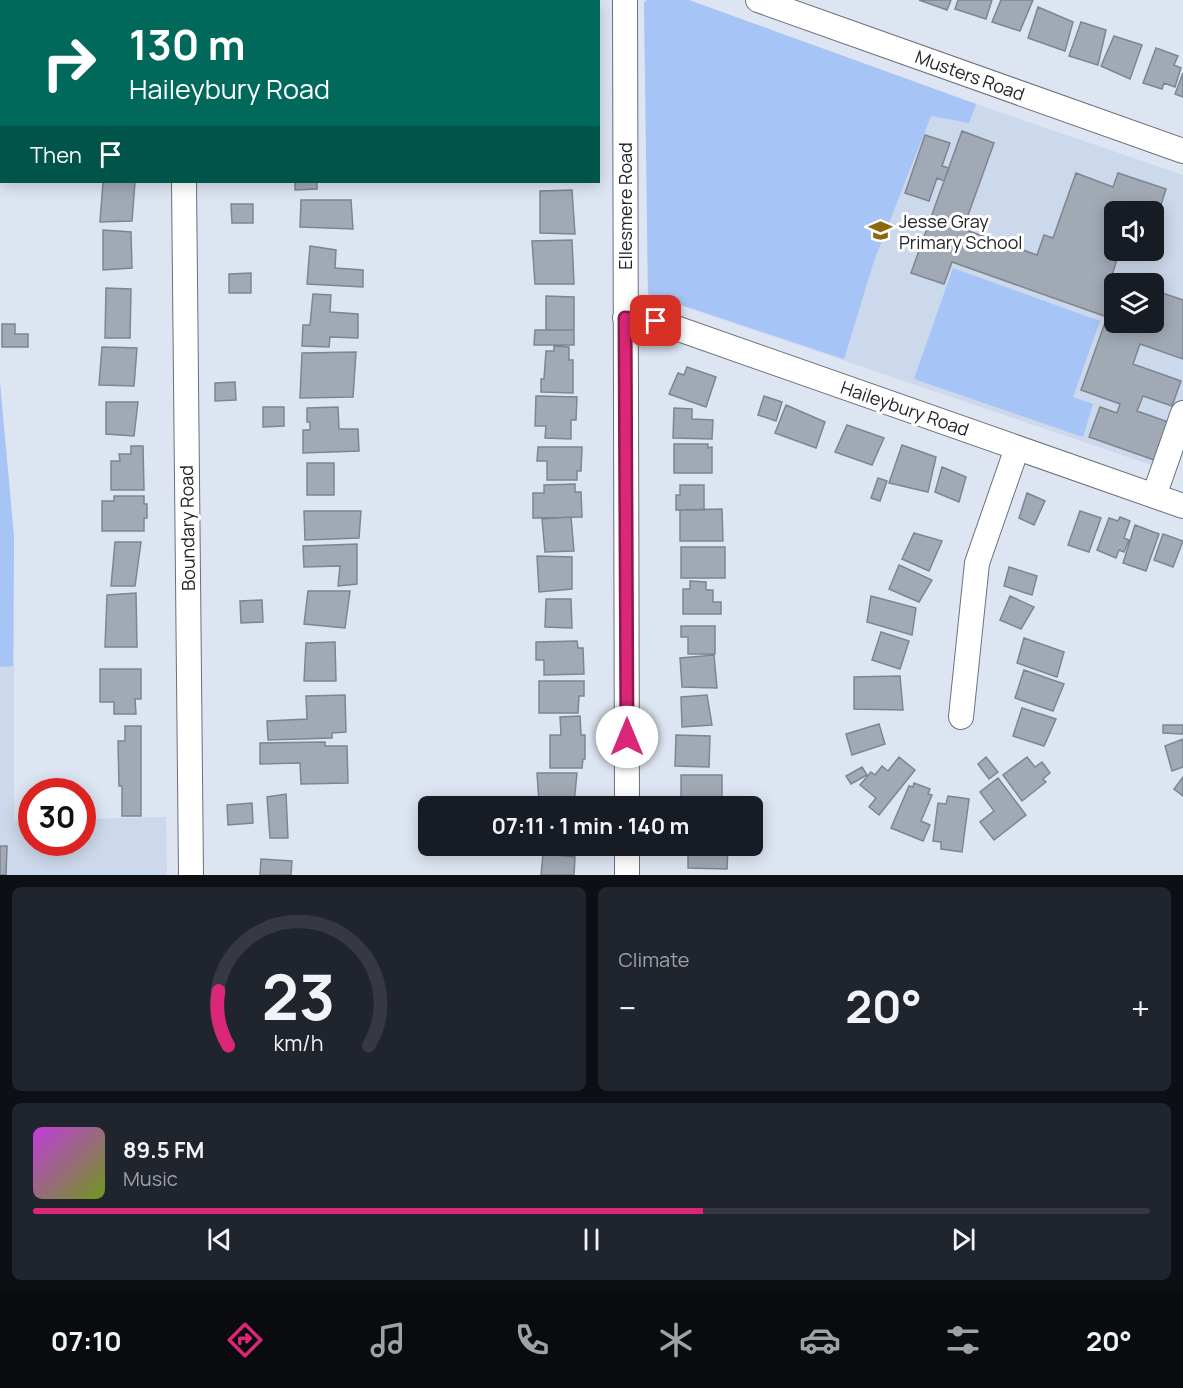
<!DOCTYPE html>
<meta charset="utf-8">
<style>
body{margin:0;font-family:Manrope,sans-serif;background:#20242c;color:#f1f3f6;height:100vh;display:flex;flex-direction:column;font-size:22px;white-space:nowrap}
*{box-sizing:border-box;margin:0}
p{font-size:20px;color:#9ea1a6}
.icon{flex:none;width:33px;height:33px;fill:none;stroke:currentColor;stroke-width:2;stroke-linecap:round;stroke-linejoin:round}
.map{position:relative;height:875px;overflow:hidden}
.sheet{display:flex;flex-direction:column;gap:12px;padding:12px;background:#0d0f14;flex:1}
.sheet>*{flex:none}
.top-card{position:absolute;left:0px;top:0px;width:600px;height:183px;box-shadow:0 3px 15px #0003;background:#00695c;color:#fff;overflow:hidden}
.controls{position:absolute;left:1104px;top:201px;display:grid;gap:12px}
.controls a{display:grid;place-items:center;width:60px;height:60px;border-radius:9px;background:#171b24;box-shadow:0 3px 15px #0003;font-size:30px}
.speed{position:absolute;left:18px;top:778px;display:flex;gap:12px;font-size:30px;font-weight:700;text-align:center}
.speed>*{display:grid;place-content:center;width:78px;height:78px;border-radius:50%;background:#171b24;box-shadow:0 3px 15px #0003;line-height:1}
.speed .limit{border:9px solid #d22;background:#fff;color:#111}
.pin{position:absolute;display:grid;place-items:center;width:51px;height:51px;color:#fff;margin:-26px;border-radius:12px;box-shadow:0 3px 9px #0006}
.me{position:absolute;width:66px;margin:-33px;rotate:0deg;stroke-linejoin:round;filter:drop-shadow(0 0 4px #0008)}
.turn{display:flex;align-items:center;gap:21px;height:126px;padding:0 30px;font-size:27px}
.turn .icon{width:78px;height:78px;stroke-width:2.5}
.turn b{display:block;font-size:42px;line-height:51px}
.then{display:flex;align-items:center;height:57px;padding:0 30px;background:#0003;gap:12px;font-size:22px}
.big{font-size:45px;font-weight:700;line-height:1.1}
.sheet .card{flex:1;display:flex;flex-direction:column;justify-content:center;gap:9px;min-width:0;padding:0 21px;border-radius:9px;background:#20242c}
.sheet .dial{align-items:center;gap:0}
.dial svg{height:156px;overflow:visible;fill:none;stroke:#363941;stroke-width:7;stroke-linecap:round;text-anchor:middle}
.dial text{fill:#f1f3f6;stroke:none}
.song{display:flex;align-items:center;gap:18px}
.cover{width:72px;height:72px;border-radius:9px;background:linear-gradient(135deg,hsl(290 70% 55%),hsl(80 70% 35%))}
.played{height:6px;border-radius:3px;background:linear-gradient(90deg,#db2777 60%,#363941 60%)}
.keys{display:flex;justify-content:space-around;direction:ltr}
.heat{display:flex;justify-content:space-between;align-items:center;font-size:33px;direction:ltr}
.sheet .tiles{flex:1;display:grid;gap:12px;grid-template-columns:1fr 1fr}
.card:last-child{grid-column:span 2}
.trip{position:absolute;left:418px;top:796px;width:345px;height:60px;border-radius:9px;background:#171b24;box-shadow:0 3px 15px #0003;font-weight:700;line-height:60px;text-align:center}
.menu{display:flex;height:96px;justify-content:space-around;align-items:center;background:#090b0e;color:#9ea1a6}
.menu .icon{width:42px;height:42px}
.menu .current{color:#db2777}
.menu b{font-size:27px;color:#f1f3f6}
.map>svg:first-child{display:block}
</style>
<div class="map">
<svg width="1183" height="875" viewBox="0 0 1183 875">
<rect width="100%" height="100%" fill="#dde5f2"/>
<path fill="#ccd8eb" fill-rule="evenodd" d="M647 0H689L976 104 1183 175V434L1169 471 648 294 644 2ZM1114 212H1154V250H1114ZM1114 284H1154V322H1114Z
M0 383 14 537V820H31L32 843H82L83 819 166 817 167 875H0Z"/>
<path fill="#a6c4f5" d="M647 0H689L976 104 969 123 931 116 874 261 844 359 648 294 644 2Z
M953 268 1100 321 1073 397 1093 404 1083 437 914 379Z
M0 383 14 537 13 666 0 667Z"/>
<path fill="#a1a9b5" stroke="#7e8591" stroke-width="1.5" d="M248 0H280L248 2Z
M451 0H487L451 2Z
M549 0H577L549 2Z
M919 0H951L947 10Z
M958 0H992L986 19 955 9Z
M1001 0H1033L1020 31 992 22Z
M1038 7 1073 22 1065 51 1028 38Z
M1081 22 1106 30 1098 65 1069 56Z
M1114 36 1142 45 1130 79 1101 66Z
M1156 48 1178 56 1174 65 1181 68 1175 87 1164 83 1162 89 1143 83Z
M1183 73V97L1175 94Z
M962 131 994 143 963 229 1037 255 1044 235 1053 238 1076 173 1113 187 1118 173 1166 189 1157 217 1154 215V212H1142L1135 209 1134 212H1114V250H1120L1112 275 1135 284H1114V322H1154V290L1183 300V359L1140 344 1133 364 1181 381 1172 406 1143 396 1137 411 1171 423 1157 461 1089 437 1100 407 1117 413 1120 404 1081 390 1107 317 952 262 944 284 911 273Z
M925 135 950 143 942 166 949 168 944 181 937 178 929 201 905 193Z
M103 182H135L132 221 100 222Z
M295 182H317V189L295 190Z
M572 190 575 234 540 233V191Z
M301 200H351L353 229 300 227Z
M231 204H253V223H232Z
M103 230 131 232 132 268 103 270Z
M572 240 574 284H535L532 241Z
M310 246 336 250 335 268 363 270V287L307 284Z
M251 273V293H229V274Z
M106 288 131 289 130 338H105Z
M313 294 331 295 330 312 358 314V338L330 337 329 347 302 346 303 325H310Z
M546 296 574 297V330H546Z
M2 324H15V334H28V347H2Z
M535 330H574V345H534Z
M554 346 569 347V360H573V393L541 392V379H544L546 351H554Z
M102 347 137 348 134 386 99 385Z
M356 352 353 397 300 398 302 353Z
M687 367 716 377 706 407 669 394 678 373 684 375Z
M235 382 236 400 215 401V383Z
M536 396 577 397 576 420H571V439L545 438 546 426H535Z
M764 396 782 402 776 421 758 415Z
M106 402H138L134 436 106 434Z
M786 405 825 422 816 448 775 433Z
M263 407H284V426L263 427Z
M338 407 339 429H358L359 451 303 453V430H310V422H307V408Z
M674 408 692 409V419L713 420 712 439 673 438Z
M847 425 884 438 872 465 835 452Z
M674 444H708V448L712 447V473H674Z
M902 445 936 457 928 492 889 483Z
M131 446H143L144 490H111V461H120L119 454H131Z
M538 447H582L581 471H577V480H547V461H537Z
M307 463H334V495H307Z
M942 467 966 477 959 502 935 492Z
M878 478 887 481 880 501 871 498Z
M575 484V492H581L582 517 533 518V493H544V485Z
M680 485H704V510H676V495H680Z
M1027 493 1045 501 1034 525 1019 518Z
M114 496H144V504H147V518H144V531H102V501H114Z
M722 509 723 541H680V510Z
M304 511H361L359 538 305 540Z
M1080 511 1101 518 1089 552 1068 545Z
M571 517 574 551 545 552 542 519Z
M1120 517 1130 521 1124 538 1129 540 1124 552 1119 550 1116 558 1097 550 1109 518 1118 521Z
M1135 525 1159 534 1146 571 1123 563Z
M914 533 942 541 929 571 902 559Z
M1163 534 1183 541 1173 567 1154 560Z
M115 542H141L135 586H111Z
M357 544V584L338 586 340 566 304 567 303 546Z
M681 547H725V578H681Z
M537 556 572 557V589L539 592Z
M899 565 932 580 919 602 889 589Z
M1009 567 1037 576 1032 595 1004 586Z
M690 581 706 582V590H713V602H721V614H683V589H690Z
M308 591H350L345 628 304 624Z
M136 593 137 647H105L107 595Z
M871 596 916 608 912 635 867 622Z
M1010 596 1034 607 1021 629 1000 620Z
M546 599H571L572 628 545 627Z
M262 600 263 622 241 623 240 601Z
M681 626H715V654H688V637H681Z
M881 632 909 641 900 669 872 660Z
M1024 638 1064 652 1057 677 1017 663Z
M577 641 578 648H583L584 674 544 675V660H536V642Z
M335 642 336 681H304L306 643Z
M714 655 717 688 682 687 680 658Z
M100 669H141V699H135L136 714H114V702H100Z
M1024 670 1064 684 1053 711 1015 698Z
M900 676 903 710 854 709V677Z
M539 681H584V696H579L578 713H539Z
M345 695 346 732 332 733V738L268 740 267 721 307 719 306 696Z
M707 695 712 725 682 727 681 697Z
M1022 708 1056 719 1044 746 1013 736Z
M580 716 581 735H585V759H583L582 768H550V735H561L560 717Z
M879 724 885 744 852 755 846 734Z
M1163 725H1183V734L1163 733Z
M125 726H141V816H122V786H119L118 741H125Z
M676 735 710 736 709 767 675 766Z
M1183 739V767L1172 771 1165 746Z
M325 742V746H347L348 783 301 784 300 763 260 764V743Z
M899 757 915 770 879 815 869 807 876 798 860 785 871 772 875 775 882 766 888 771Z
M986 757 998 772 989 779 978 764Z
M1027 757 1035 767 1042 762 1050 773 1043 779 1046 782 1022 801 1003 775Z
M862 767 867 775 851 784 846 776Z
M537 773H577L574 803 539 802Z
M681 775H722V804H681Z
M1183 777V796L1174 789Z
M998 778 1026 815 994 840 980 822 994 811 980 792Z
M914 783 930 789 928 794 932 795 921 821 930 825 923 841 891 828 909 786 913 787Z
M286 794 288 838H270L267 797Z
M948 796 969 799 962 852 941 849V842L933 841 938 803 946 804Z
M252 803 253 823 228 825 227 805Z
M0 846H7L6 875H0Z
M0 846H7L6 875H0Z
M728 846 727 869 688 868V847L685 846Z
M543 854 575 857 574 875H541Z
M261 859 292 861 291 875H260Z"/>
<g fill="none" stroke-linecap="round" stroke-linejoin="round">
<defs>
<path id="minor" d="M182 0V2
M625 0 627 807
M758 0 1183 151
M184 182 191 875
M625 318 656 321 1183 506
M1154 496 1183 413
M961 717 977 563 1017 448
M627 846V875"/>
</defs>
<use href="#minor" stroke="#6a717c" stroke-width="26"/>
<use href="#minor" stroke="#fff" stroke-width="24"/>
</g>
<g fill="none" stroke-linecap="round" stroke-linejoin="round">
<defs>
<path id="route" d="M627 737 625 318 656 321"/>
</defs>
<use href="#route" stroke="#8e194d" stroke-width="15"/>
<use href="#route" stroke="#db2777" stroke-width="10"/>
</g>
<defs>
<symbol id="school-bare" viewBox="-9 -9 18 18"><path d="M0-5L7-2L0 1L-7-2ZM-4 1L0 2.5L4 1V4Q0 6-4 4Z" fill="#8f660b" stroke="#fff" stroke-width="2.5" paint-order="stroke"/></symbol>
</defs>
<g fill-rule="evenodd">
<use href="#school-bare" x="864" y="214" width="33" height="33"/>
</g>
<g text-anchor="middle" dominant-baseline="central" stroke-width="6" stroke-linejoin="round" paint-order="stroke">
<g font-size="18" fill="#212429" stroke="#fff">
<text transform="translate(970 75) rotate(20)">Musters Road</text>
<text transform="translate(625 206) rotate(-90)">Ellesmere Road</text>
<text transform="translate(905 408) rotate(19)">Haileybury Road</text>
<text transform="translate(187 528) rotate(-91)">Boundary Road</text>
</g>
<g font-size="18" fill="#212429" stroke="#fff" text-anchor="start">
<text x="899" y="221">Jesse Gray<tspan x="899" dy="21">Primary School</tspan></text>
</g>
</g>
</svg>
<div class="controls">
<a><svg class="icon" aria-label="sound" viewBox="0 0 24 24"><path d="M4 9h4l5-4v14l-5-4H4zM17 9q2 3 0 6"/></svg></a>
<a><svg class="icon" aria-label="layers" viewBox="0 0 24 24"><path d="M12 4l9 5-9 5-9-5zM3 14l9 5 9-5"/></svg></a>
</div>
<div class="speed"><div class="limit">30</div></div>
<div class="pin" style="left:656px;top:321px;background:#d93025"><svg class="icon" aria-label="arrive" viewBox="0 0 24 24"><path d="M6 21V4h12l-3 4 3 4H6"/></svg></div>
<svg class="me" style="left:627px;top:737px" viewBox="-20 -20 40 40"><circle r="19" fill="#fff"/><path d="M0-13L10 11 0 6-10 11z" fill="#db2777"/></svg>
<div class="trip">07:11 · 1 min · 140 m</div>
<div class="top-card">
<div class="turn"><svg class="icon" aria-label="right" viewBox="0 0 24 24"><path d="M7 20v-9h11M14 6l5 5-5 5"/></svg><div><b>130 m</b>Haileybury Road</div></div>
<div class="then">Then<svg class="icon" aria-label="arrive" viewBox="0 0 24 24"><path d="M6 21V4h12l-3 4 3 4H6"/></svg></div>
</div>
</div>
<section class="sheet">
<div class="tiles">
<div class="card dial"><svg viewBox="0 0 100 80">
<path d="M14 69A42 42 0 1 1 86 69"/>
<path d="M14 69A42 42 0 0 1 9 41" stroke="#db2777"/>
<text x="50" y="56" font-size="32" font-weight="700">23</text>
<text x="50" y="72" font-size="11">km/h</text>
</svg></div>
<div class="card"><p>Climate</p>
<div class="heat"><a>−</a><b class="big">20°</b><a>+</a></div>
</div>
<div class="card">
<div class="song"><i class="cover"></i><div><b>89.5 FM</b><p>Music</p></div></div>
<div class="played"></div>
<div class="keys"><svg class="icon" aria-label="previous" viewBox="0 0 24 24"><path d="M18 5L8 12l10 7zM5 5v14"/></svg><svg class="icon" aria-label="pause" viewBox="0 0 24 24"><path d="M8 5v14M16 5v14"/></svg><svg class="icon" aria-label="next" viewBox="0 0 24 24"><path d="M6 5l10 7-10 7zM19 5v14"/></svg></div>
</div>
</div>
</section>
<nav class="menu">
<b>07:10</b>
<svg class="icon current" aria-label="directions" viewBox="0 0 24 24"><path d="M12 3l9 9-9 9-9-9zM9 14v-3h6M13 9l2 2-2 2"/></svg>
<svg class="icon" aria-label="music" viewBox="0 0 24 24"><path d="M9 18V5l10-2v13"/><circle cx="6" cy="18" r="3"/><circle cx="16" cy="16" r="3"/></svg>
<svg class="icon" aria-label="phone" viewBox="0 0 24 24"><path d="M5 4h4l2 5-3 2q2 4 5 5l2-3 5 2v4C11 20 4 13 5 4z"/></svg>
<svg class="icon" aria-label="climate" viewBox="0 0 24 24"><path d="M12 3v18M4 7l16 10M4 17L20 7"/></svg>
<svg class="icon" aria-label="car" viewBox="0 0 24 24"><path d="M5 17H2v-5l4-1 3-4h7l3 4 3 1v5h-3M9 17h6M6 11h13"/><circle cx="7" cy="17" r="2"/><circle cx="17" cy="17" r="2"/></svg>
<svg class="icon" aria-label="filters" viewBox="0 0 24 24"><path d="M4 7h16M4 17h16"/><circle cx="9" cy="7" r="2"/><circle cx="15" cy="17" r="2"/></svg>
<b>20°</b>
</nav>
